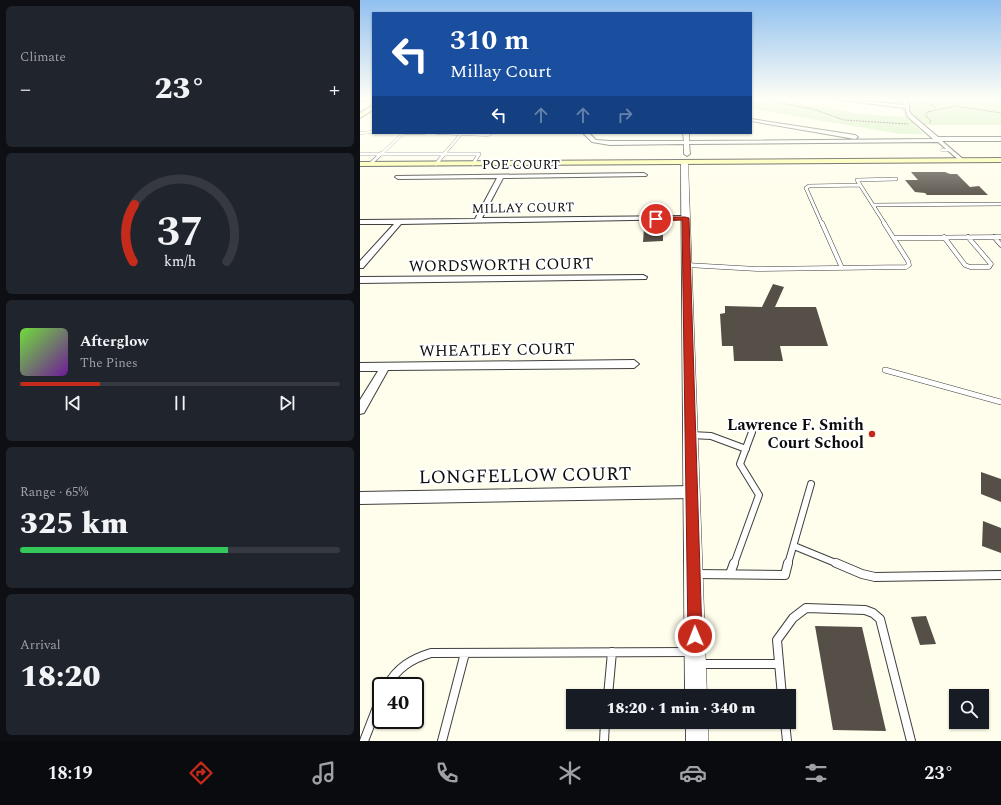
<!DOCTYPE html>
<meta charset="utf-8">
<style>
body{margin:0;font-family:Spectral,serif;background:#20242c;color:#f1f3f6;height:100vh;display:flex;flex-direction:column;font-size:15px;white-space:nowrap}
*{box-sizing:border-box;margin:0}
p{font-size:13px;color:#9ea1a6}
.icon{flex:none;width:22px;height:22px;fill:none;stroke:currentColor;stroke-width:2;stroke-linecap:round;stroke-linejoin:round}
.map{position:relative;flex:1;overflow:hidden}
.details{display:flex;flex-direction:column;gap:6px;padding:6px;background:#0d0f14;width:360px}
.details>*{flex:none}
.guide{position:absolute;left:12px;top:12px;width:380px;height:122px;border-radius:0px;box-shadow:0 1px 3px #0004;background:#1a4fa0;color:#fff;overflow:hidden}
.fabs{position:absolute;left:589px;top:689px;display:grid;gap:8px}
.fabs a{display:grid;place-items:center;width:40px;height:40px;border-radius:0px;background:#171b24;box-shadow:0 1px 3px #0004;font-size:20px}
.speed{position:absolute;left:12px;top:677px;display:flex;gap:8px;font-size:20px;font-weight:700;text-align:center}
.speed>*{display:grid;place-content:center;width:52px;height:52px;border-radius:50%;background:#171b24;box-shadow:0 1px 3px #0004;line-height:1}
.speed .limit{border:2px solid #111;border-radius:6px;background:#fff;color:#111}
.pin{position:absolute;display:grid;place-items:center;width:34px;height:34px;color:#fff;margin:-17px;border:2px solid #fff;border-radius:50%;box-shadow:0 1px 4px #0007}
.me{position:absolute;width:44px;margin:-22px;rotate:359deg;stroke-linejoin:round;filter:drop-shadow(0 0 3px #0008)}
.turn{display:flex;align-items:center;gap:14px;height:84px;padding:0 12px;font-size:18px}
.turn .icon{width:52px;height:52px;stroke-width:2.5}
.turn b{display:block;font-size:28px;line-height:34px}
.lanes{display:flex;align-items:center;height:38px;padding:0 12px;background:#0003;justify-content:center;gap:20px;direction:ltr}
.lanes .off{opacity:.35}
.big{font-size:30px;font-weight:800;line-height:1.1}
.details .tile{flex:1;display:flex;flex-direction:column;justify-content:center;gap:6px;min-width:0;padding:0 14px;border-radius:6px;background:#20242c}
.details .dial{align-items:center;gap:0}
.dial svg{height:104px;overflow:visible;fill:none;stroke:#363941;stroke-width:7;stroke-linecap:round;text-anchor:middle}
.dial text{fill:#f1f3f6;stroke:none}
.song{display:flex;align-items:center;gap:12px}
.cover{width:48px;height:48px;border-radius:6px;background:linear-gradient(135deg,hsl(100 70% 55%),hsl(280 70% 35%))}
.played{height:4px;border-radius:2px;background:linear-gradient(90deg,#c62a1b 25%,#363941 25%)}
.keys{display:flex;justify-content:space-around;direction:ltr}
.heat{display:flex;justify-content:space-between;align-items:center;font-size:22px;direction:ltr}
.charge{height:6px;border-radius:3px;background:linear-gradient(90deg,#34c759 65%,#363941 0)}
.trip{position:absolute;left:206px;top:689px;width:230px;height:40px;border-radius:0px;background:#171b24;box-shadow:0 1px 3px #0004;font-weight:800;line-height:40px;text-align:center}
.tabs{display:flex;height:64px;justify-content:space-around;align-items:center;background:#090b0e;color:#9ea1a6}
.tabs .icon{width:28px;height:28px}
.tabs .active{color:#c62a1b}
.tabs b{font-size:18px;color:#f1f3f6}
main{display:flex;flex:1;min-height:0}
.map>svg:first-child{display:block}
</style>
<main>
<section class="details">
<div class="tile"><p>Climate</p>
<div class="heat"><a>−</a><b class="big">23°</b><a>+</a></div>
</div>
<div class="tile dial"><svg viewBox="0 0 100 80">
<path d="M14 69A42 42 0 1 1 86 69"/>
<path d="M14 69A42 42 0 0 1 15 25" stroke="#c62a1b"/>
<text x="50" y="56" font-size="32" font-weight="700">37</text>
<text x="50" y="72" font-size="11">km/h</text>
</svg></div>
<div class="tile">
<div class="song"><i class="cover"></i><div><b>Afterglow</b><p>The Pines</p></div></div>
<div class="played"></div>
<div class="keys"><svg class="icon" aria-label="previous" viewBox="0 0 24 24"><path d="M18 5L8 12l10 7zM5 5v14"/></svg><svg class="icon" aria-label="pause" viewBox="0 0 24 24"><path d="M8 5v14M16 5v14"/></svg><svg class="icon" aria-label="next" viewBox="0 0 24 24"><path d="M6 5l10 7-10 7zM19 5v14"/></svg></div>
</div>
<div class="tile"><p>Range · 65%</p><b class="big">325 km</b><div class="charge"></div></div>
<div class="tile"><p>Arrival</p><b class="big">18:20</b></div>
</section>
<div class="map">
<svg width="641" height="741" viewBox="0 0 641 741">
<rect width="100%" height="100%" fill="#fffeec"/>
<path fill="#c9ecb3" d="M391 99H409L503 114 545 117 542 111V105L517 102V99H641V125H554L563 134H541L391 109Z"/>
<path fill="#564f48" d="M551 172H585L590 174H597L610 187 619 186 628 195H567L565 193 555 192 545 180H558Z
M284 228H303V241L283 242Z
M413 284 424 287 415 307H456L468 346H420L423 361H374L373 346H362L360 314 365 313V306L402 307Z
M621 472 641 479V502L621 494Z
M623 521 641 528V553L622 546Z
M566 616 576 644 560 645 551 617Z
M455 626 502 627 526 731 473 730Z"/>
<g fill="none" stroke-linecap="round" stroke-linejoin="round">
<defs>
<path id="service-far5" d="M0 100H13
M0 133 13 132
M44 133H64
M76 133 128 135 132 133
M582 150H589
M0 154H119
M21 154 44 133
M84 154 101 134"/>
<path id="service-far4" d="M0 154H119L113 164
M10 164 22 153
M76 164 85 153
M513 205 641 204
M462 224 446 188 449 186 500 185
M525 224 497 180 536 179"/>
<path id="service-far3" d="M462 223 482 268
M584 237 605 265 610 267H629L631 264 608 237
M634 237 641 245
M534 238 641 237
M327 265 397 269 546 267 549 265 548 261 524 223"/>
<path id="service-far2" d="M525 370 641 402"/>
<path id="service-far1" d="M331 435 351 436 386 449
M434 546 478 564
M374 564 399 495 380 464 392 432
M428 564 451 484"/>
<path id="service" d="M476 563 502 574 515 577 641 575
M336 574 425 575 428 563
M370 574 374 563
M340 664H419
M27 686C37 668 51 659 71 653L330 652
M248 696 252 652
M422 696 417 640 433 618 446 608 505 610 513 613 520 619 551 741
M425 722 427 741
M4 741 21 697
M82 741 105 653
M244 741 245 722"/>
<path id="minor" d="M472 99H482L545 105 540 99H544L549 104V111L552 115 578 137H641V141H582L603 159 604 160 601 162 578 142 329 144 330 154 327 156 324 154V144L250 145 232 142 223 133H229L236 140 250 141H324L323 133H329V141L573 139 548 117 545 108Z
M391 119 495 135 498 137 495 139 391 121Z
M284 173 287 175 286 176 143 178 122 218 325 216 328 218 327 219 41 224 3 268H0V261L34 224H0V220L115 219 137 178 38 179 35 177 36 176Z
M283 275 287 277 286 279 0 283V277Z
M274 360 279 364 274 368 28 370 4 413 0 414V400L18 371H0V363Z
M332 486 336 488 338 492 336 496 332 498 0 504V492Z"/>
<path id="tertiary" d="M321 160 328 162 347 696H325Z
M326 722H348V741H326Z"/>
<path id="secondary" d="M13 105V110L0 118V113Z
M641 158V162L0 166V162Z"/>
</defs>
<use href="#service-far5" stroke="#3f3f3f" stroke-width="3"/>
<use href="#service-far4" stroke="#3f3f3f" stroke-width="4"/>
<use href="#service-far3" stroke="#3f3f3f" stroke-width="5"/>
<use href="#service-far2" stroke="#3f3f3f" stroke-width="6"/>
<use href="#service-far1" stroke="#3f3f3f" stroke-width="8"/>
<use href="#service" stroke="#3f3f3f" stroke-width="10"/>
<use href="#minor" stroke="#3f3f3f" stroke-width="2"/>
<use href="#tertiary" stroke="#3f3f3f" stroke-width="1"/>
<use href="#secondary" stroke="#2e2e2e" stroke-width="2"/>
<path stroke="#2e2e2e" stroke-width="1" stroke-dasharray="2 1" stroke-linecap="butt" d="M403 99 456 110 484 120 548 124
M555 99 573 105 576 109
M561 100 573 99
M569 123 571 121 566 116 567 112 595 106 641 113"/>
<use href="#service-far5" stroke="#fff" stroke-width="2.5"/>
<use href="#service-far4" stroke="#fff" stroke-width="3"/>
<use href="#service-far3" stroke="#fff" stroke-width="4"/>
<use href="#service-far2" stroke="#fff" stroke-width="5"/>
<use href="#service-far1" stroke="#fff" stroke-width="6"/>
<use href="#service" stroke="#fff" stroke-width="8"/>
<use href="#minor" fill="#fff" fill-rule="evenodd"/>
<use href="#tertiary" fill="#fff" fill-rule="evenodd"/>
<use href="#secondary" fill="#fdffa7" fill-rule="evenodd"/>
</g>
<linearGradient id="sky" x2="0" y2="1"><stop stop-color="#90c0ef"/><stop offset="0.49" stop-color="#fffff6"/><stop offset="1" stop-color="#fffff6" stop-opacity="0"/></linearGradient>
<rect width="641" height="202" fill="url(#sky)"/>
<path fill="#c62a1b" stroke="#811b12" d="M293 217H325L329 218 342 636 340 641 335 643 330 641 328 636 322 220 296 221 293 220Z"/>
<circle fill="#c62a1b" stroke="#fff" stroke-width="1.5" cx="512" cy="434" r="4"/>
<g text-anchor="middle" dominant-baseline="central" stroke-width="4" stroke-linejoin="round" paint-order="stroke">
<g font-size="13" fill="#0c0c0c" stroke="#fff">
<text x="161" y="165">POE COURT</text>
<text transform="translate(163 208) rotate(-1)">MILLAY COURT</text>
</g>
<g font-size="16" fill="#0c0c0c" stroke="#fff">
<text transform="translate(141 265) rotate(-1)">WORDSWORTH COURT</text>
<text transform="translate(137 350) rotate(-1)">WHEATLEY COURT</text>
</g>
<g font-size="16" font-weight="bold" fill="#0c0c0c" stroke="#fff" text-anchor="end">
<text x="504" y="425">Lawrence F. Smith<tspan x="504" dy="18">Court School</tspan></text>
</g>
<g font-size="19" fill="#0c0c0c" stroke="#fff">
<text transform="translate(165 476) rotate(-1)">LONGFELLOW COURT</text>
</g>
</g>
</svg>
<div class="fabs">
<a><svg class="icon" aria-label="search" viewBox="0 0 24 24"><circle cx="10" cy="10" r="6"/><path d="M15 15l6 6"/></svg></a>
</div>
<div class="speed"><div class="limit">40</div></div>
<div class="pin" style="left:296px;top:219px;background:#d93025"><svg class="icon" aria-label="arrive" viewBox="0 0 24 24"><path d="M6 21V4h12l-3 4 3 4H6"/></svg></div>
<svg class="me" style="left:335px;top:636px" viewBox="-20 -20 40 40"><circle r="17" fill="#c62a1b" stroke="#fff" stroke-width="3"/><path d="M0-11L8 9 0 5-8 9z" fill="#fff"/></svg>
<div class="trip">18:20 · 1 min · 340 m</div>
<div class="guide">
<div class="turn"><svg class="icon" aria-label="left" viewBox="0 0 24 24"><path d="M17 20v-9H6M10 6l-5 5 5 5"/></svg><div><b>310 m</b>Millay Court</div></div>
<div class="lanes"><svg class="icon" aria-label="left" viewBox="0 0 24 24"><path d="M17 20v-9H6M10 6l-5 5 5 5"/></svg><svg class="icon off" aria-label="ahead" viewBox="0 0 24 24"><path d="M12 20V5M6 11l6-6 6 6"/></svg><svg class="icon off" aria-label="ahead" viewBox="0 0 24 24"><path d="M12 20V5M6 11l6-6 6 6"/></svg><svg class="icon off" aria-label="right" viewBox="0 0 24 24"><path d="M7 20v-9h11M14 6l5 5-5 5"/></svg></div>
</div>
</div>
</main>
<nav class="tabs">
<b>18:19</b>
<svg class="icon active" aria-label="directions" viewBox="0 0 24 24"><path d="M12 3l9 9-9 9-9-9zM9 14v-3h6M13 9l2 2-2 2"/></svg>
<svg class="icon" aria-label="music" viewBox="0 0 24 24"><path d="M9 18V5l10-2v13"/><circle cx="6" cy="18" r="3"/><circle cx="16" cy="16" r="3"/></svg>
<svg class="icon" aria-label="phone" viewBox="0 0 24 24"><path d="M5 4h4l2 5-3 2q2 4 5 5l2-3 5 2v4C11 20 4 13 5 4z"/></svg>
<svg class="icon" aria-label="climate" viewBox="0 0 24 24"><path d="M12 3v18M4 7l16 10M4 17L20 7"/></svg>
<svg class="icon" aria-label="car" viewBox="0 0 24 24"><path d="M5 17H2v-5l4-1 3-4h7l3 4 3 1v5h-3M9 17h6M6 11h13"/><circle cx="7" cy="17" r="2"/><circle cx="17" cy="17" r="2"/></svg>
<svg class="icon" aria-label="filters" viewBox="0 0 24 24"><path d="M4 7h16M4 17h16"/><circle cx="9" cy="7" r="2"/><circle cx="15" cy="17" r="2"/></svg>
<b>23°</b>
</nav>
